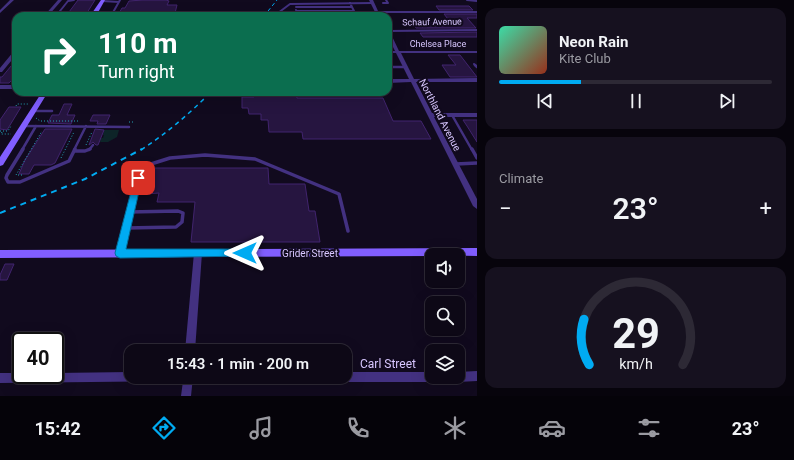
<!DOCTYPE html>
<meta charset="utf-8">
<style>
body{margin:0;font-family:Roboto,sans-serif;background:#16111f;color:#f1f3f6;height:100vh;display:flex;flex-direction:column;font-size:15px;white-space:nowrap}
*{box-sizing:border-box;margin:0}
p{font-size:13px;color:#9a9aa1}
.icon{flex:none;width:22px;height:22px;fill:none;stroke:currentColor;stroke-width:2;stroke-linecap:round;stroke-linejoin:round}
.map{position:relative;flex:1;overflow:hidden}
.drawer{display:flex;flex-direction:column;gap:8px;padding:8px;background:#07040c;width:317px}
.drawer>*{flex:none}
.hud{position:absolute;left:12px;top:12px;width:380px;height:84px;border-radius:12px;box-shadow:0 4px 16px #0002,0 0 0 1px #2d2935;background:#0b6e4f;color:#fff;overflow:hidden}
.fabs{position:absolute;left:425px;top:248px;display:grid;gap:8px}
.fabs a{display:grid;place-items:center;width:40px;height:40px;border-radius:8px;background:#0d0816;box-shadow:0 4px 16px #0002,0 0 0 1px #2d2935;font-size:20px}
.speed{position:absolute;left:12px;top:332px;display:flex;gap:8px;font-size:20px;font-weight:700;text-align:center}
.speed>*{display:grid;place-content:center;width:52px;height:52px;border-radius:50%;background:#0d0816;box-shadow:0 4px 16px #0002,0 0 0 1px #2d2935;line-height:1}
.speed .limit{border:2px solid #111;border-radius:6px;background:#fff;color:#111}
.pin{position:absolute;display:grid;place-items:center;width:34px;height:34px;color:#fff;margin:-17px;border-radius:8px;box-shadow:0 2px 6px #0006}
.me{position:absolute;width:44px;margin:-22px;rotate:270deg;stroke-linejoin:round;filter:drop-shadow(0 0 3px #0008)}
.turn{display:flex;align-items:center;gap:14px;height:84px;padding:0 20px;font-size:18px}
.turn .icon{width:52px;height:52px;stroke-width:2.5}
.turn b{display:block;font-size:28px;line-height:34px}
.big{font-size:30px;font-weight:600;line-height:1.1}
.drawer .tile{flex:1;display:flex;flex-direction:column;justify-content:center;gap:6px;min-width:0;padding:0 14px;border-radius:12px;background:#16111f}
.drawer .dial{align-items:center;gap:0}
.dial svg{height:104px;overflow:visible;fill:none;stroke:#2d2935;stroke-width:7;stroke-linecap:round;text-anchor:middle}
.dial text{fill:#f1f3f6;stroke:none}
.song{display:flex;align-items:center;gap:12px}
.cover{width:48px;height:48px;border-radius:6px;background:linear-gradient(135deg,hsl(160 70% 55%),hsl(10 70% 35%))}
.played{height:4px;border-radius:2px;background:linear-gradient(90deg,#00abf2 30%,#2d2935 30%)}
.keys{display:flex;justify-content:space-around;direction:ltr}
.heat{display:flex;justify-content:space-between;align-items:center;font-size:22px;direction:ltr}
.trip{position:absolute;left:124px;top:344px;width:228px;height:40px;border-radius:12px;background:#0d0816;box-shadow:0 4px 16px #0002,0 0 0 1px #2d2935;font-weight:600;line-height:40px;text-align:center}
.dock{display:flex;height:64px;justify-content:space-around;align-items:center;background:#050309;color:#9a9aa1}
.dock .icon{width:28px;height:28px}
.dock .current{color:#00abf2}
.dock b{font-size:18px;color:#f1f3f6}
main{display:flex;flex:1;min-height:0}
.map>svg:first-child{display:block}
</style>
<main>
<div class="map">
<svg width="477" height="396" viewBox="0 0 477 396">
<rect width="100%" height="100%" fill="#110a1e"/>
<path fill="#0d2428" d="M104 130H119L117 137 108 142H100L101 138H103L104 135H103Z"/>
<path fill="#261540" stroke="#41246e" d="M78 0H95L85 16H66Z
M143 0H166L169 1 167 5H177L175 13H166L162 16 118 15 122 8H125L129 1Z
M436 6H469L473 10H439Z
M444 14H477V18H467L476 28H416L413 23H451Z
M477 32V37H423L420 33Z
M448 55H460L477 77H450L442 65H456Z
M16 60V81H11L9 83H0V77H2Z
M254 92H296L297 98H383L393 121H421L431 139H303L302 132H269L268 120H261V114H249L248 108H242V97H254Z
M64 104H72L67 115H75L71 124 48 123 52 115H59Z
M9 107H21L7 130 0 129V120Z
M93 115H110L106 124H97L98 121H90Z
M463 120H477V142L467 126Z
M45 129H72L55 163 51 165H34L29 174H19L25 160Z
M95 129 104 130 98 145H96L93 142 89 145Z
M152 168H268L269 184H305L309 211H315L320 242H191L195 202H157L159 193 146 194Z
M5 264H14L7 280H0V275Z"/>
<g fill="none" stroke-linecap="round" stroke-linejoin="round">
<path stroke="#23a3b7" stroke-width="1" stroke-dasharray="1 2" stroke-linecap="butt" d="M16 106 17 104H29
M36 118 40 121H78
M129 122H135
M0 131H8L11 126
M2 132 1 134H11
M86 145 92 132
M61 158 74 132
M22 175H16L42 131"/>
<path stroke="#433181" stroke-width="2" d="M467 0 477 1
M102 1 119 2
M383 3H388L386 0
M296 7H352
M296 10 298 15H318L319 11
M297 11H354L350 3
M56 16 68 1 74 0
M111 16 120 0
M217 16 218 14
M274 16 290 4 373 3
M388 52H398
M474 64 476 66"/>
<path stroke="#433181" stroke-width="2.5" d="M475 65 477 67
M388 67H406
M33 111H52
M452 115 472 150
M23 126 129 127
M22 150 36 126
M74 150 86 126
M89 150 93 145"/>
<path stroke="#433181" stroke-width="3.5" d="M23 149 7 175 6 178 8 182H20L69 161 75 149
M472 149 477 158
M74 151H85L90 149
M456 164 477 163
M126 228 176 227 182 222 183 213 178 211 129 212
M120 253 141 172 151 164 170 158 205 155 255 159 339 194 348 231"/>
<path fill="#433181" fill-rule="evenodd" d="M10 0H14L0 13V10Z
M58 0H62L48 16H44Z
M369 0H373L378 11H477V13H380L381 16H377Z
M477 29V31L390 32 399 51H477V53H401L414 79 477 78V82H416L432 113H477V117H434L477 199V209L473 206 411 82 388 83V79H409L388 37V30Z
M14 51H16V55L2 72H0V68Z
M0 85H16V89H0Z
M198 250 201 251 202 253 195 351H185L194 253 195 251Z
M477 371V381L458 382 454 381 453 377H458V372Z
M131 372V377H193L191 396H181L183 381 0 383V373H21V375H55V373Z
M345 372H432V377H437L436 381 432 382H345L341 381 340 377H345Z"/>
<path fill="#815eff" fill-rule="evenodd" d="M101 0H105L96 16H90Z
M42 92H48L3 165 0 166V157Z
M477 248V256L432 255V256L0 258V250Z"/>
<path stroke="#00abf2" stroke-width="1" stroke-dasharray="3.5 3" stroke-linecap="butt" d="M264 16 277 0"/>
<path stroke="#00abf2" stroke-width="1.5" stroke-dasharray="4.5 4" stroke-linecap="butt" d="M141 150C167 133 189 114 211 92"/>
<path stroke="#00abf2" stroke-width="2" stroke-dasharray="6 5" stroke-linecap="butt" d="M0 213 85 179 142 149"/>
</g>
<path fill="#00abf2" stroke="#006f9d" d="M135 176H138L142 178 126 249H245L248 250 250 253 248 256 120 258 116 256 115 253Z"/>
<g text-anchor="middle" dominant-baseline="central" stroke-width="4" stroke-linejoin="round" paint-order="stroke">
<g font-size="9" fill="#d8c7ff" stroke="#110a1e">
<text transform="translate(432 22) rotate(-1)">Schauf Avenue</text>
<text x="438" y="44">Chelsea Place</text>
</g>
<g font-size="10" fill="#d8c7ff" stroke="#110a1e">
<text transform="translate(440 115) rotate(63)">Northland Avenue</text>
<text x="310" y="253">Grider Street</text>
</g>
<g font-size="12" fill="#d8c7ff" stroke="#110a1e">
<text x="388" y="364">Carl Street</text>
</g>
</g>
</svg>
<div class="fabs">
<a><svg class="icon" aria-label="sound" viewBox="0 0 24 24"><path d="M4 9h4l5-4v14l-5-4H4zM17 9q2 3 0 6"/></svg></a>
<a><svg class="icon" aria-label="search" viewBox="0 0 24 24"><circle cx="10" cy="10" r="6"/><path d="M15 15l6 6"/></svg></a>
<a><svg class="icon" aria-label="layers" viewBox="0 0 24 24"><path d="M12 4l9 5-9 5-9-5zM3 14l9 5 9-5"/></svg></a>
</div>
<div class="speed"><div class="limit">40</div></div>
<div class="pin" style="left:138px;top:178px;background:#d93025"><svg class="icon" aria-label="arrive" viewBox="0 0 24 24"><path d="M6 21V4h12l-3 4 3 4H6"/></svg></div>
<svg class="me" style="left:245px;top:253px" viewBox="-20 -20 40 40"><path d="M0-17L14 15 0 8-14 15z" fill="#00abf2" stroke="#fff" stroke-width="4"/></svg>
<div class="trip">15:43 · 1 min · 200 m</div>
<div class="hud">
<div class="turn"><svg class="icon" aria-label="right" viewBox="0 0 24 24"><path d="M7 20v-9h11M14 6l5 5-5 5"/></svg><div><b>110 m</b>Turn right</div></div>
</div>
</div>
<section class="drawer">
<div class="tile">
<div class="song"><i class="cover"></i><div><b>Neon Rain</b><p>Kite Club</p></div></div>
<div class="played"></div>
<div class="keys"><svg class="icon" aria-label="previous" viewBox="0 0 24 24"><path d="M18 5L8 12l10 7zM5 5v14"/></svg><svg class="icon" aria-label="pause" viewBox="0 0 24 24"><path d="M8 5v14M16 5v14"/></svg><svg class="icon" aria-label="next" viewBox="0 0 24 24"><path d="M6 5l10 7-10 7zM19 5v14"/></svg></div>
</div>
<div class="tile"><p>Climate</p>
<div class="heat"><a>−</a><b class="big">23°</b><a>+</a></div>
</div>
<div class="tile dial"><svg viewBox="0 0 100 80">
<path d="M14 69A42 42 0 1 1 86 69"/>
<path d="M14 69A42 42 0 0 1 10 34" stroke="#00abf2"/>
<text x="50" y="56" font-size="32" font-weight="700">29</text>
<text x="50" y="72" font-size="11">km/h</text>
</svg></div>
</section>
</main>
<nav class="dock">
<b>15:42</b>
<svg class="icon current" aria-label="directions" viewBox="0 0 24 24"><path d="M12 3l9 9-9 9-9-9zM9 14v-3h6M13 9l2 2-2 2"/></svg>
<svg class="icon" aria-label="music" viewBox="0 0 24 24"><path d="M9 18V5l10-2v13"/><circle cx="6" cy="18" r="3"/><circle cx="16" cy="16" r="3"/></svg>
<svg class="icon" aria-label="phone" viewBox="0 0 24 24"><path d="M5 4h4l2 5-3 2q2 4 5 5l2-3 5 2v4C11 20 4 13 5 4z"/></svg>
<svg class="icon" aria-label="climate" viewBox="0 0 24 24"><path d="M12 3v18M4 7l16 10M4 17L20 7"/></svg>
<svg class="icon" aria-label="car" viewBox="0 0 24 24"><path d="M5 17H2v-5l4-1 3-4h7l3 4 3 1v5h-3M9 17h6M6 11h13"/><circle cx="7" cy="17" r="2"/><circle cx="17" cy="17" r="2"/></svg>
<svg class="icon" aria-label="filters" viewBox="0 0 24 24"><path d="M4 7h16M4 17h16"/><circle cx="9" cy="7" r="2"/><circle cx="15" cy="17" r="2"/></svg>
<b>23°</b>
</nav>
